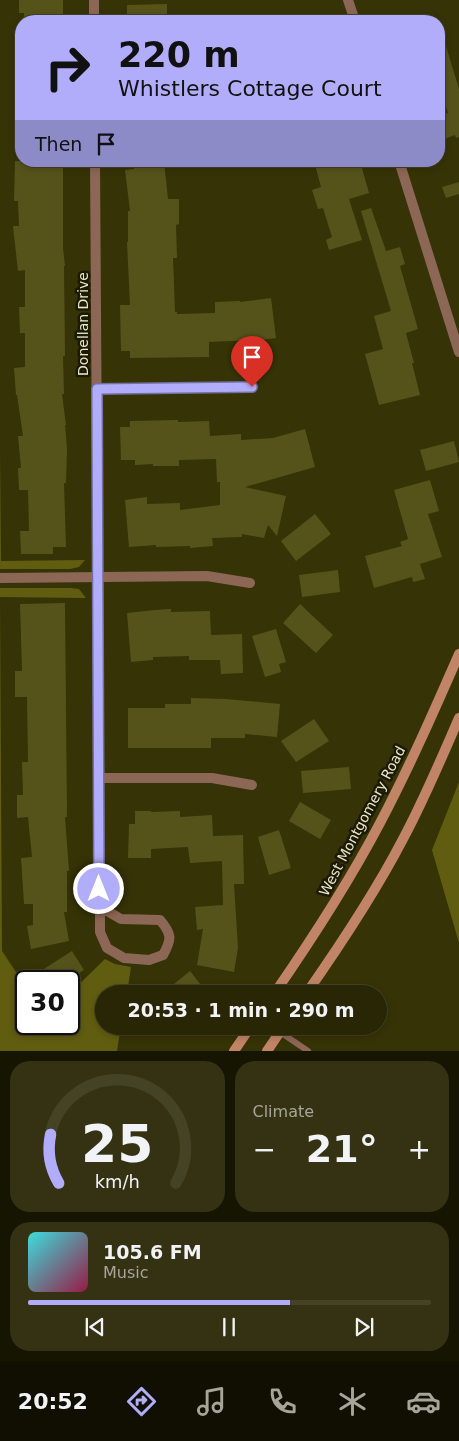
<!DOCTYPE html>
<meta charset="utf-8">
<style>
body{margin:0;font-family:"DejaVu Sans",sans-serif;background:#343213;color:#f1f3f6;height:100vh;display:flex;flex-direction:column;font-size:19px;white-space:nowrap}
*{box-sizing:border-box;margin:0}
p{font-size:16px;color:#a5a59a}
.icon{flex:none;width:28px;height:28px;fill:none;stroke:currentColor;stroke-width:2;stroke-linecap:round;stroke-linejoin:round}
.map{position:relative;height:1051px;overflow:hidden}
.side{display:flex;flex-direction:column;gap:10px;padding:10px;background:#161502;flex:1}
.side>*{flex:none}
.top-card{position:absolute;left:15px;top:15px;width:430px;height:152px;border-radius:20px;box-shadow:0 2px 8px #0003,0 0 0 1px #444326;background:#b1adfa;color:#111;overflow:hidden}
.speed{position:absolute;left:15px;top:970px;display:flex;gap:10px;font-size:25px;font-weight:700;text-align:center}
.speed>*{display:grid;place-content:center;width:65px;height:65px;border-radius:50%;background:#282604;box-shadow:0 2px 8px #0003,0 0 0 1px #444326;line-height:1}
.speed .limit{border:2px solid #111;border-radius:8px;background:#fff;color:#111}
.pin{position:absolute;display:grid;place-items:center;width:42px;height:42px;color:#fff;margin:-51px -21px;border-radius:50% 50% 50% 0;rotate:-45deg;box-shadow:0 0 5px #0007}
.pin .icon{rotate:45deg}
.me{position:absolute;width:55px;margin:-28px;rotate:0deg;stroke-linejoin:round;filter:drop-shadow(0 0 4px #0008)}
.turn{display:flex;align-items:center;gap:18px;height:105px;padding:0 20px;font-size:22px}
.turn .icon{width:65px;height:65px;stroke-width:2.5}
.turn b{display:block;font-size:35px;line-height:42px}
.then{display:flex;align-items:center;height:48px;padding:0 20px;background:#0003;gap:10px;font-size:19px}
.big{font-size:38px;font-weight:600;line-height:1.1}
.side .tile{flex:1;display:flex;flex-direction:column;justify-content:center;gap:8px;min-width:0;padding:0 18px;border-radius:20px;background:#343213}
.side .dial{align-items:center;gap:0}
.dial svg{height:130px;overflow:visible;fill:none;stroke:#444326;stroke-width:7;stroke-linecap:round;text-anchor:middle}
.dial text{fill:#f1f3f6;stroke:none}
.song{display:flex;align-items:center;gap:15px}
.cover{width:60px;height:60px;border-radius:8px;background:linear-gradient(135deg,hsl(180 70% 55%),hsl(340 70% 35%))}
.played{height:5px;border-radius:2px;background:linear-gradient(90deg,#b1adfa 65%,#444326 65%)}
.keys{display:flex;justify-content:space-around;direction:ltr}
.heat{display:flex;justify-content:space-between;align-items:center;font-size:28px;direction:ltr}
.side .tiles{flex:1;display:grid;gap:10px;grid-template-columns:1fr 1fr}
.tile:last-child{grid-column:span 2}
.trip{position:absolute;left:95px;top:985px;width:292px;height:50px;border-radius:25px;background:#282604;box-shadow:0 2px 8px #0003,0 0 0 1px #444326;font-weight:600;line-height:50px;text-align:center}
.menu{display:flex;height:80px;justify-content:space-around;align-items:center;background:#100f02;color:#a5a59a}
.menu .icon{width:35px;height:35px}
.menu .on{color:#b1adfa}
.menu b{font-size:22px;color:#f1f3f6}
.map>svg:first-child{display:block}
</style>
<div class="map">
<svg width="459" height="1051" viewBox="0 0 459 1051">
<rect width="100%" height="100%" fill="#363306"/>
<path fill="#615d10" d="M0 450 1 561 85 560 79 567 70 569H0Z
M0 588H71L79 589 86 598 0 597 2 951 26 987V1024H69V994L105 959 115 964 131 967 127 994H104V1026H121L117 1051H0Z
M459 782V943L432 850Z"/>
<path fill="#56531a" d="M19 0H63V21H24V13H19Z
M167 4V21H131V18H127V5Z
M439 33H442L459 89V137L456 138 455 135 439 141V116L448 113 441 89 439 90Z
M15 161H63V248L65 266H64L65 356H63L64 394H62L66 425H65L67 449 66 483H64L66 547H53V554H21L20 531H29L28 490H19L18 468H21L18 436H23L17 395H16L14 368 25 367V333H20L19 307H25V270L18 271 13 226H19L18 201H14Z
M134 161H164L168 199H179V224L176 225 177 258H173L175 312H177V314L215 313V302L240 301V302L271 298 276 338 254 341V340L209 342V357L130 358V351H121L120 305H130L127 242H128V211H130L125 170 134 169Z
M314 161H360L369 193 349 199 362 240 329 250 326 240 332 237 323 208 318 209 312 190 321 187Z
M459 182V194L446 198 442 187Z
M371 208 386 251 400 247 405 264 400 266 418 329 406 333 414 363H412L420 395 379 405 365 354 383 349 374 316 391 311 361 211Z
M178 420V422L209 421 210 436 241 434V440L273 438 305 429 315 467 245 487 286 496 277 536 268 525 264 538 242 534V537L212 538 213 546 190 548V546L156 547V545L129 547 125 500 147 497V504L180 503V510L220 505V482H217L216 459 179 460V466H153V464L135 465V460H121L120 427H130V421Z
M454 441 459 462 426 471 420 450Z
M430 480 439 511 428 514 442 557 420 564 425 579 413 582 412 577 374 588 365 556 402 546 400 542 408 539 394 490Z
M315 514 331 534 296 561 281 541Z
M338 570 340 592 302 597 299 575Z
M65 603 67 817H65L69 871H67V912H64L69 941 31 949 27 926 33 925V904H24L21 858 32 857 28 817 17 818V795H23L22 762H28L27 697H15V671H22L20 604Z
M300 604 333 635 316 653 283 623Z
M171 609V612L210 611 211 635 242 634 243 673 221 674 220 660H189V656L153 657V660L131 662 127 613 155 610Z
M276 629 286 662 279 664 281 672 265 677 252 636Z
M191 698 226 699 280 704 277 737 245 734V738H211V748H128V708H165V704H191Z
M314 719 329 741 296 762 281 741Z
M349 767 351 789 303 793 301 771Z
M300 802 331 820 320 839 289 821Z
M135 811H151V812L180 811V817L212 815 213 836 243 835 244 884H234L238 948 234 972 197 965 203 929 197 930 195 907 223 905 222 861 190 863 188 847 151 849V858H128L129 824H135Z
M279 830 291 868 269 875 258 837Z
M72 951 84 970 66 981H25Z
M190 971 208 994H182L174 984Z"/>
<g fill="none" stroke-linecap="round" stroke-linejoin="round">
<path stroke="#8d6755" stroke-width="6" d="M280 1032 308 1051"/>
<path stroke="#8d6755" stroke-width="10" d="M94 0V21
M348 0 355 21
M95 161 100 907V932L107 948 124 958 149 960 163 955C172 939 172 934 160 920L121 919 100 907
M399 161 459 352
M97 389 252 387
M0 578 207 576 250 583
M99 778H212L252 785"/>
<path stroke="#c18467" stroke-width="10" d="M274 994C312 939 349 882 380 823 409 768 434 711 459 654
M306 994C341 944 375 893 403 839 424 800 441 759 459 718
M234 1051 251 1026
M267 1051 284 1026"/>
</g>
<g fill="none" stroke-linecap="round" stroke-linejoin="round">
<defs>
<path id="route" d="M99 889 97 389 252 387"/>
</defs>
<use href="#route" stroke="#7370a2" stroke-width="12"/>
<use href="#route" stroke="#b1adfa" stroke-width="9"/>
</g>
<g text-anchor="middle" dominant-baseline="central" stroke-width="5" stroke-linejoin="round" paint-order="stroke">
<g font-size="14" fill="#e8e7ca" stroke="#1c1a04">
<text transform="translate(83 324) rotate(-90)">Donellan Drive</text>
<text transform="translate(362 821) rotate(-62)">West Montgomery Road</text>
</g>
</g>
</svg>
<div class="speed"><div class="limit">30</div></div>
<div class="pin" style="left:252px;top:387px;background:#d93025"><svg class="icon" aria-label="arrive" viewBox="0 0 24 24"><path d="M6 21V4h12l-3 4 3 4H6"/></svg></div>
<svg class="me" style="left:99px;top:889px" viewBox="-20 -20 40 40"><circle r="17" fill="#b1adfa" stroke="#fff" stroke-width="3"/><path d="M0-11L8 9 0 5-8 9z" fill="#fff"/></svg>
<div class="trip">20:53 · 1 min · 290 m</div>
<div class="top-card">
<div class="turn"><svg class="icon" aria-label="right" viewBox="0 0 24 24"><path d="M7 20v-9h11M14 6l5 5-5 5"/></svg><div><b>220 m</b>Whistlers Cottage Court</div></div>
<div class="then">Then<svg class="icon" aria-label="arrive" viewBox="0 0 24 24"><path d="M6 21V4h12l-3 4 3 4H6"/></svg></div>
</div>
</div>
<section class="side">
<div class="tiles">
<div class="tile dial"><svg viewBox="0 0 100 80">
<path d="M14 69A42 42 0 1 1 86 69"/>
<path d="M14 69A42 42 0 0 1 9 39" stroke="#b1adfa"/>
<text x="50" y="56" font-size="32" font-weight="700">25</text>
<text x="50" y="72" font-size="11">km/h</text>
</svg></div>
<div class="tile"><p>Climate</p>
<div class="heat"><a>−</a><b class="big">21°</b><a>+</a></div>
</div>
<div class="tile">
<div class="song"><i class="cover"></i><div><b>105.6 FM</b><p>Music</p></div></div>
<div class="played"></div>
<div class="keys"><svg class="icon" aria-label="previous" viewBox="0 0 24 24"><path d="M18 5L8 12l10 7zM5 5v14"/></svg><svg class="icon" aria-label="pause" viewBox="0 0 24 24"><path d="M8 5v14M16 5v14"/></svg><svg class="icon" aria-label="next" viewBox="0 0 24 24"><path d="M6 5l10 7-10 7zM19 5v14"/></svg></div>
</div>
</div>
</section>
<nav class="menu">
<b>20:52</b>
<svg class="icon on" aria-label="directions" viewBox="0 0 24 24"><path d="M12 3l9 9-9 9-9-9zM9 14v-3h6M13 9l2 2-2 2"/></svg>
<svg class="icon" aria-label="music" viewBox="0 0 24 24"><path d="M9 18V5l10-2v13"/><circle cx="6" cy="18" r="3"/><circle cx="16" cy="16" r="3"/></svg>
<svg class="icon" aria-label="phone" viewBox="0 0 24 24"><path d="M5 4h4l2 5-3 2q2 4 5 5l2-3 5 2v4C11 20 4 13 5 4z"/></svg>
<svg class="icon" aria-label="climate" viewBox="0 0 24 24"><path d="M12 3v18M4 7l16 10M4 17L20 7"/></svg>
<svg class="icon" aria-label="car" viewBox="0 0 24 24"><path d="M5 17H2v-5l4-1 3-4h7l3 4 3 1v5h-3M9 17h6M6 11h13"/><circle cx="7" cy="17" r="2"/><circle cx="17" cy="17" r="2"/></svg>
</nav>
